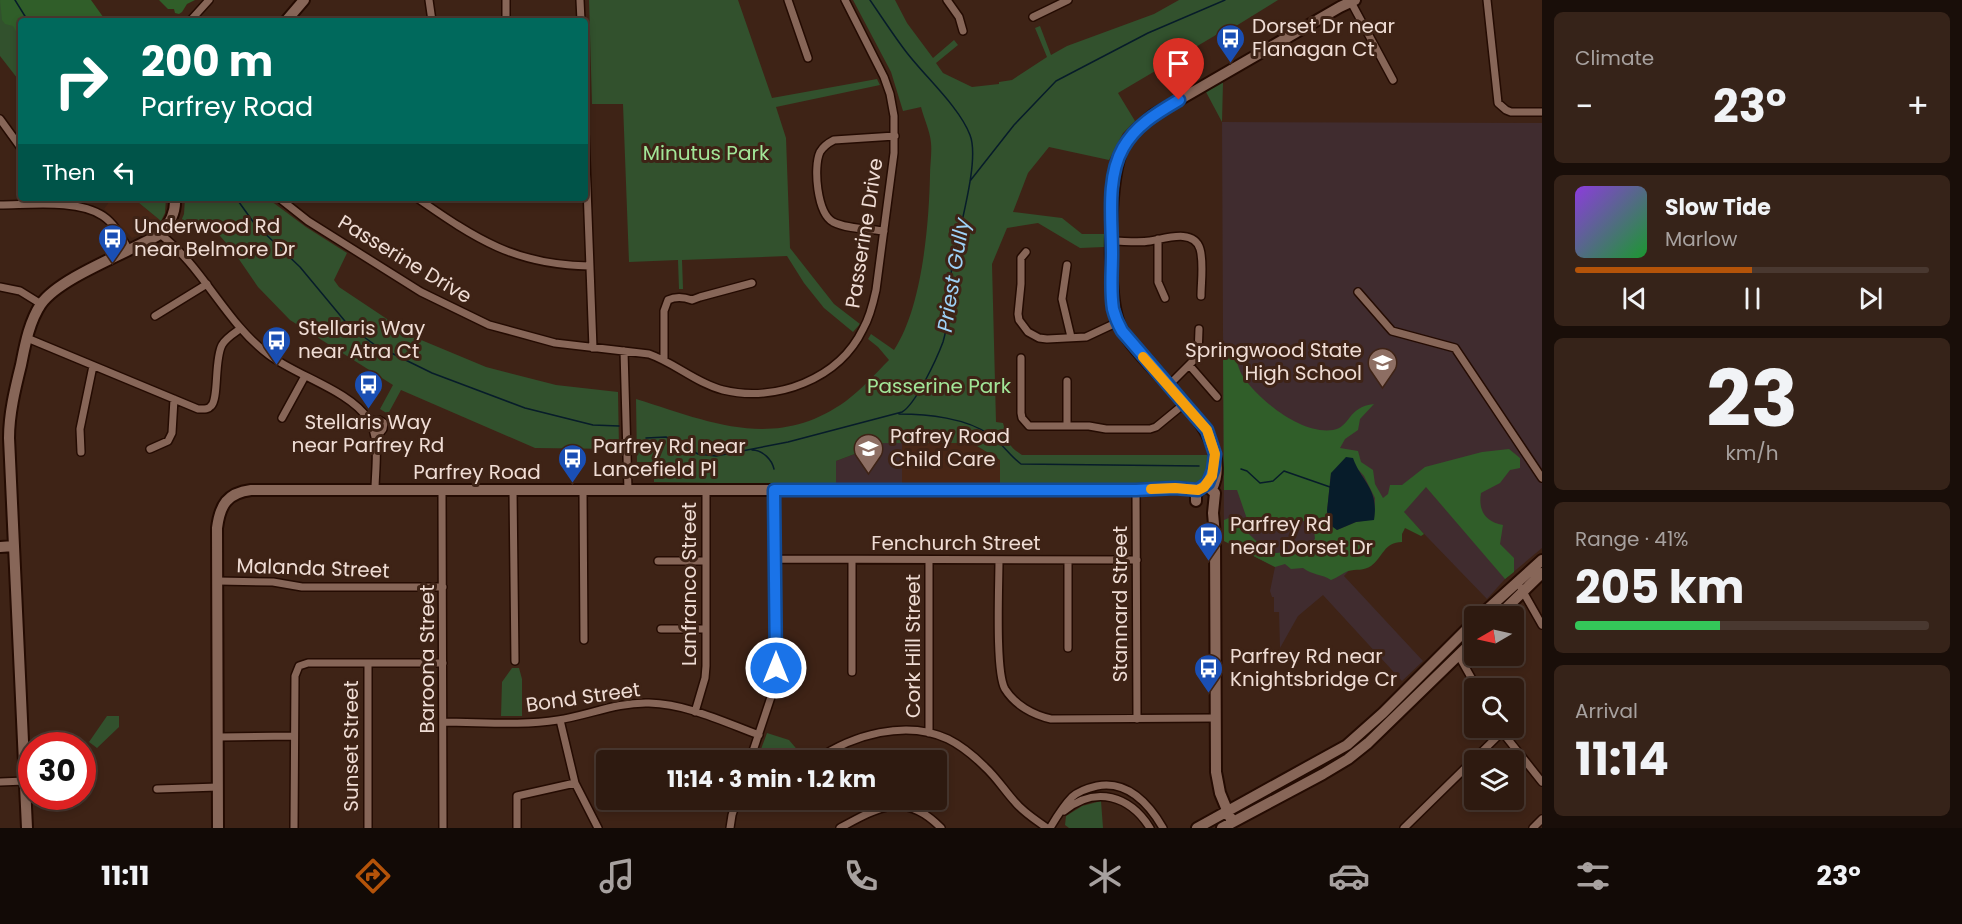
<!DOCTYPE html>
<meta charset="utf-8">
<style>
body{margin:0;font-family:Poppins,sans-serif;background:#362319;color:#f1f3f6;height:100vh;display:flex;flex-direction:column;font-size:22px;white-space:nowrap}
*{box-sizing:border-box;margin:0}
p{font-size:20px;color:#a7a19f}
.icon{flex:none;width:33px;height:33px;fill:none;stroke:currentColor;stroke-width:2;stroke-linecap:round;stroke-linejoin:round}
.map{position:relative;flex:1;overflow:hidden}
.details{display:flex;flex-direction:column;gap:12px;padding:12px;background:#190e09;width:420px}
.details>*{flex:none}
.banner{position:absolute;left:18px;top:18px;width:570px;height:183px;border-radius:6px;box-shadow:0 3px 9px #0003,0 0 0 2px #493830;background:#00695c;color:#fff;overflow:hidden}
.needle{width:39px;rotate:261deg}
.buttons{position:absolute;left:1464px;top:606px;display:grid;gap:12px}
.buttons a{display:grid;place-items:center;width:60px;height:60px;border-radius:6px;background:#2e1a10;box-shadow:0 3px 9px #0003,0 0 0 2px #493830;font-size:30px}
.speed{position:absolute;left:18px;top:732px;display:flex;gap:12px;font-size:30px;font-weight:700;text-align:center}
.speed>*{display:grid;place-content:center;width:78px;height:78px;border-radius:50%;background:#2e1a10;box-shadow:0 3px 9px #0003,0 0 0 2px #493830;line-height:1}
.speed .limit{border:9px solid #d22;background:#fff;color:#111}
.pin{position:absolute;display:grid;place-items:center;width:51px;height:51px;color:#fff;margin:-62px -26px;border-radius:50% 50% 50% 0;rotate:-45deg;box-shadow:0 0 6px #0007}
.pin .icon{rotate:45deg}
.me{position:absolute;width:66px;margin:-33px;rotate:0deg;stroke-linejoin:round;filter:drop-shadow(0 0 4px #0008)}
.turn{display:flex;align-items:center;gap:21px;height:126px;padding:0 24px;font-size:27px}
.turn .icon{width:78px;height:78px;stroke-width:2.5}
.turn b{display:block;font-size:42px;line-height:51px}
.then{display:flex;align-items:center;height:57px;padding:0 24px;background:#0003;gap:12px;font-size:22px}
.big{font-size:45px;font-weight:700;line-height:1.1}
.details .tile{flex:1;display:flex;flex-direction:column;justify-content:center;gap:9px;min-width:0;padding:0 21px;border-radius:9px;background:#362319}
.details .dial{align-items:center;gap:0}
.dial b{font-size:78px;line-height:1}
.song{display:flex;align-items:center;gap:18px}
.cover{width:72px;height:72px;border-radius:9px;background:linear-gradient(135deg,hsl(270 70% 55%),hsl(130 70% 35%))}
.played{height:6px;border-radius:3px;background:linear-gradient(90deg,#b45309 50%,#493830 50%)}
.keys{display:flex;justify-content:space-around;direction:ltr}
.heat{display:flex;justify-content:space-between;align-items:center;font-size:33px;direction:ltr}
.charge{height:9px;border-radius:4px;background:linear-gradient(90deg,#34c759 41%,#493830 0)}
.trip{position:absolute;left:596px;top:750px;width:351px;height:60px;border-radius:6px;background:#2e1a10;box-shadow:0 3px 9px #0003,0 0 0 2px #493830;font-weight:700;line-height:60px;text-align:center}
.tab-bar{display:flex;height:96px;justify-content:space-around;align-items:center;background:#120a06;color:#a7a19f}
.tab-bar .icon{width:42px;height:42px}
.tab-bar .active{color:#b45309}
.tab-bar b{font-size:27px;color:#f1f3f6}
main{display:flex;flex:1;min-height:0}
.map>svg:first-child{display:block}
</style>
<main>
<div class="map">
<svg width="1542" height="828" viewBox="0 0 1542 828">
<rect width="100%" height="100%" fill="#3e2316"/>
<path fill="#482616" d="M112 198H133L161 221 150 231 132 238 104 209Z
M902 443H972L1000 460V485H902Z"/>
<path fill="#402c2f" d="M1222 122 1542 123V548L1505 579 1487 599 1403 512 1344 576 1423 661 1402 681 1323 595 1298 616 1280 648 1279 612H1274V597H1272L1270 591 1275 567 1224 541Z
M884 443H902V485H836V461Z"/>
<path fill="#32512d" d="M0 0 21 21V83L0 56Z
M589 0H738L772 98 877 79 880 85 776 107 786 138 790 248 834 304 860 324 853 332 824 308 804 283 787 256 682 260 683 289H679L678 260 629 262 623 104H592Z
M853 0H895L907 23 933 58 954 40 958 45 936 63 943 73 972 87 999 84V82L1012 80 1047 57 1035 28 1040 26 1051 55 1067 46 1154 14 1179 0H1278L1223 34 1221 32 1118 93 1135 121 1123 133 1109 160 1049 147 1028 173 1013 212 1062 218 1082 234H1104V247L1080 248 1038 223 1007 228 992 264 996 422 1003 423C1008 439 1006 445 1022 455H1207L1208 479 1202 485H1000V460L972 443H884L836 461V485L654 482V462H637L636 399C710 422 775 452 846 401 862 389 875 374 889 360L878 347 868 339 871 334 894 350C922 308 929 225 930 175 930 165 932 153 931 143 930 131 924 119 921 107L903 111 891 72Z
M1223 82 1222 122 1206 92Z
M133 198H166L165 213 161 221Z
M185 198H267L306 227 347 253 334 280 339 287 414 337 486 367 556 385 618 392 619 449 535 448 401 390 388 414 380 409 393 385 290 320 258 287 234 252 207 221 178 235 176 233 184 214Z
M512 668H519L522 679V716H501L502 682Z
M107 716H119V727L97 748 89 742Z
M767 733 789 740 806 760H757Z
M1101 801 1103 828H1069L1065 825 1066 816 1082 806Z"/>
<path fill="#305e29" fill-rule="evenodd" d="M0 0H91L106 21H21V48L18 35 13 26 5 24 2 20Z
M159 0H195L187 4 182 12 179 14 175 13 174 9H168Z
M1228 347C1236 353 1237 366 1242 375 1258 400 1302 435 1333 430 1351 427 1347 407 1374 404L1360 419 1358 430 1345 439 1340 448 1358 451 1361 462 1373 470 1375 484 1383 498 1388 494 1390 485H1402L1425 467 1482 452 1509 449 1520 458V468L1510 470 1500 483 1481 493C1478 510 1485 522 1503 525L1500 544 1514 558V572L1505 579 1426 487 1404 512 1424 534 1421 536 1405 528 1402 534V542C1384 542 1383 557 1371 566 1364 571 1356 569 1348 571 1343 573 1337 578 1331 580 1322 574 1312 575 1303 568L1291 569 1285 564 1275 567 1224 541V520L1236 515 1239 527C1250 534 1259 542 1265 554L1300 551 1315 539 1313 520C1294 522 1265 526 1247 519L1237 490H1224L1223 348ZM1356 467 1364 476 1375 498 1374 519 1356 522 1337 530 1329 524 1327 511 1331 473Z"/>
<path fill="#071c2a" d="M1346 457 1353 458C1362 483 1379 488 1374 520L1356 522 1337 530 1329 524 1327 511 1331 473Z"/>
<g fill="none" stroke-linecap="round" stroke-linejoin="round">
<path stroke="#071c2a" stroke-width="1.5" d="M15 0 28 21
M970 181 1014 125 1056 81 1148 33 1225 0
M236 198 254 223 300 267 349 326 375 345 432 373 525 408 593 425 619 426
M899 414C927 414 967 418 990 435 1002 443 1010 456 1021 464L1199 466
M646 438 666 437 698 454 716 456 788 442 902 412C916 404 937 358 943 342 950 320 947 296 951 274 955 241 981 163 970 135 959 106 923 75 904 49 892 33 881 16 870 0
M752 450C763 450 772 460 774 469
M1241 469 1247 471 1260 483 1273 481 1284 471 1330 487"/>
<defs>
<path id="street" d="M429 0 432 21
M506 0V21
M580 0 581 21
M788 0 808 58
M947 0 959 17 963 31
M1487 0 1498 103 1506 110 1511 112H1542
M1351 2 1393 80
M1033 17 1068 0
M190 21 209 0
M0 119 21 148
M585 134 593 348
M279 198 308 221 421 292 489 325 555 343 649 354C675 363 696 383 723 390 776 403 839 379 863 329 870 317 873 304 876 290L894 153V116L890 94 884 77 845 0
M417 198C476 239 515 265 589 266
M0 205C29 205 78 199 103 216 115 224 122 238 129 250
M884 231C868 229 847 229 833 222 817 213 813 167 820 152 823 147 828 143 834 140L895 136
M160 234C204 268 225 322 269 355 297 376 350 391 368 419 381 437 375 469 375 490
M1158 239V282L1165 298
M1112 241C1124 241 1138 243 1150 241 1164 239 1194 228 1200 249 1204 263 1201 282 1201 296
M1026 252 1021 258V284L1018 314 1019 320 1028 332 1039 338 1047 339 1086 337 1118 322
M1067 265 1062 299 1071 337
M0 287 20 291 41 304
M1358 292 1392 331 1455 348 1542 478
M155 316 207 284
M27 338 198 409C203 409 208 410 211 406 219 399 214 360 222 345 226 338 233 334 240 329
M624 351 628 490
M1021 358V413L1022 418 1029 426H1089L1106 429H1150L1156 427 1184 404
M664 359V311L668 300C676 296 684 297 692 300L700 297 752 283
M1190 366 1217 397
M1067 381V426
M1168 386 1198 356 1199 329
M282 418 305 376
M370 421 379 420 384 423 383 429 375 439
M150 449 168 441 172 433 174 399
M81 452 80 429 93 366
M513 490 515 661
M583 490 584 640
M1136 490 1137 719
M442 491 443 828
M776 559 1137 560
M999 560C999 585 995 672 1005 689 1015 705 1033 715 1051 719L1215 718
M658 561H705
M218 581 273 582 302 587H443
M1521 588 1542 625
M661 629H706
M1068 648V560
M1459 656 1477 688
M368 663V828
M852 672V560
M695 712 705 678 706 666V490
M560 720 575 783 598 828
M443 722C481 722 521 726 558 720 589 715 618 702 649 703 687 704 724 722 759 735
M1499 728 1542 782
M929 733V560
M219 737 294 736
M82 757 83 753
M750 760 775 685 774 490
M816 760C852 735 906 719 948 739 962 746 974 756 985 767 996 777 1005 791 1015 802 1024 813 1036 820 1047 828
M0 782 25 781
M157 789 218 787
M1064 811C1096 785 1130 796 1150 828
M294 828 295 676 299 666 308 663H443
M517 828V796L575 783
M730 828 732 815 737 800
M840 828C878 807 906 791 941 828
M1050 828C1056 818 1063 806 1072 797 1079 791 1088 788 1097 786 1128 780 1149 804 1163 828
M1404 828 1502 732
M1533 828 1542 819"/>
<path id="secondary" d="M286 21 304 0
M1212 489C1239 432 1145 374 1121 328 1106 300 1109 183 1121 153 1127 137 1140 126 1153 115L1340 7 1355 0
M1196 501V494L1201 488 1208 487 1215 493 1213 513 1215 536 1216 772 1220 793 1232 822
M0 547 14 546
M1480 616 1542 560
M1498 616 1542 573
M27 828 9 438C9 414 15 389 21 365 25 345 29 322 41 304 60 277 130 252 160 234 170 223 176 213 175 198
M218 828 217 528C220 505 227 493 251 490H1136L1175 488 1199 490
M1197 828 1347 745 1383 713 1474 622
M1222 828 1323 774 1348 759 1368 743 1474 640"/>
</defs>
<use href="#street" stroke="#240b02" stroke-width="10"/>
<use href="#secondary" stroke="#240b02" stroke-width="14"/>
<use href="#street" stroke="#876658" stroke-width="7"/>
<use href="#secondary" stroke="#876658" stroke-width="10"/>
</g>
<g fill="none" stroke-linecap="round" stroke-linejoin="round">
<defs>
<path id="route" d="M776 668 774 490H1136L1175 488 1198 490 1208 483 1213 470 1215 454 1207 430 1122 331C1118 324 1115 317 1113 309 1110 291 1112 272 1112 253 1112 220 1106 178 1123 148 1136 125 1157 113 1179 100"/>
</defs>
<use href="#route" stroke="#114b97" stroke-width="15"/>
<use href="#route" stroke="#1a73e8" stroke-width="10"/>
<path stroke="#f59e0b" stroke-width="10" d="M1143 357 1207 430 1215 454 1212 476 1204 487 1198 490 1175 488 1151 489"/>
</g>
<defs>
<symbol id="bus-pin" viewBox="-11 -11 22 30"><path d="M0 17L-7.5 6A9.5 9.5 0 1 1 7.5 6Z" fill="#1a4fb4" stroke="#3e2316"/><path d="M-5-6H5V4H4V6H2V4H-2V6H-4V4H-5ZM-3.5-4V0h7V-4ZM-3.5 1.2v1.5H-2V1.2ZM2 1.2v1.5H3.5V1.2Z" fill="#fff"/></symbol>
<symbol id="school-pin" viewBox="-11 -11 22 30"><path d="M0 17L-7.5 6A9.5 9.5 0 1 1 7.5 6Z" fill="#8d6e63" stroke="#3e2316"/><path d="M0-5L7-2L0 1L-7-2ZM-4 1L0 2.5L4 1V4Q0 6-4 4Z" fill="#fff"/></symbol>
</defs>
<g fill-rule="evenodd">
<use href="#bus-pin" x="1214" y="22" width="33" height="45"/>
<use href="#bus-pin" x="96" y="222" width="33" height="45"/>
<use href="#bus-pin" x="260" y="324" width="33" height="45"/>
<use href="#school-pin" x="1366" y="346" width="33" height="45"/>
<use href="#bus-pin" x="352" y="368" width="33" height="45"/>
<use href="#school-pin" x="852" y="432" width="33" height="45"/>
<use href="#bus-pin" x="556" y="442" width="33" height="45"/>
<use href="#bus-pin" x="1192" y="520" width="33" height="45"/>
<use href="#bus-pin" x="1192" y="652" width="33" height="45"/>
</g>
<g text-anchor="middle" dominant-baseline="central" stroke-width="6" stroke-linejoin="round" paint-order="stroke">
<g font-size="20" fill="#f0ddd5" stroke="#3e2316" text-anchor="start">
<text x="1252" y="26">Dorset Dr near<tspan x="1252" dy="23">Flanagan Ct</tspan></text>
<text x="134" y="226">Underwood Rd<tspan x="134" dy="23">near Belmore Dr</tspan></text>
<text x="298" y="328">Stellaris Way<tspan x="298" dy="23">near Atra Ct</tspan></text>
<text x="1362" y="350" text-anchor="end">Springwood State<tspan x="1362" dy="23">High School</tspan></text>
<text x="368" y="422" text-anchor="middle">Stellaris Way<tspan x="368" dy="23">near Parfrey Rd</tspan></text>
<text x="890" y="436">Pafrey Road<tspan x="890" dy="23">Child Care</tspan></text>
<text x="593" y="446">Parfrey Rd near<tspan x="593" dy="23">Lancefield Pl</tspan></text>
<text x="1230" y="524">Parfrey Rd<tspan x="1230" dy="23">near Dorset Dr</tspan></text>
<text x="1230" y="656">Parfrey Rd near<tspan x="1230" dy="23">Knightsbridge Cr</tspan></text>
</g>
<g font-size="20" fill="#a2e698" stroke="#3e2316">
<text x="706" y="153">Minutus Park</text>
<text x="939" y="386">Passerine Park</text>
</g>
<g font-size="20" fill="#f0ddd5" stroke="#3e2316">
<text transform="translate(864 233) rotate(-81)">Passerine Drive</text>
<text transform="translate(405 259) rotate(31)">Passerine Drive</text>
<text x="477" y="472">Parfrey Road</text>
<text x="956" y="543">Fenchurch Street</text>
<text transform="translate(313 568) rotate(2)">Malanda Street</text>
<text transform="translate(689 584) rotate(-90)">Lanfranco Street</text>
<text transform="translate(1120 604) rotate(-90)">Stannard Street</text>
<text transform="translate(913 646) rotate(-90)">Cork Hill Street</text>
<text transform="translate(427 659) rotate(-90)">Baroona Street</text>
<text transform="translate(583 697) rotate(-8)">Bond Street</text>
<text transform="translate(351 746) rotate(-90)">Sunset Street</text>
</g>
<g font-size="21" font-style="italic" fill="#9ed2f8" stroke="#3e2316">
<text transform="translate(953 275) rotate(-81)">Priest Gully</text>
</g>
</g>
</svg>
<div class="buttons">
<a><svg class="needle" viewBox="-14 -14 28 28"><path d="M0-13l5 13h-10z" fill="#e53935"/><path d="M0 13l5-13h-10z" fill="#a7a19f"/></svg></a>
<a><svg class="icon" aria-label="search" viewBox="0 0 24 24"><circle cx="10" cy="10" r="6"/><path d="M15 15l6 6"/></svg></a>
<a><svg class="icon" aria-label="layers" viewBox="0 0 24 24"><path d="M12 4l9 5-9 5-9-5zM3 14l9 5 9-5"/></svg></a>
</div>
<div class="speed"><div class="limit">30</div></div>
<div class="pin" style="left:1179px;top:100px;background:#d93025"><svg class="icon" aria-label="arrive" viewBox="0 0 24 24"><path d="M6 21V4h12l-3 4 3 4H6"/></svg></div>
<svg class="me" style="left:776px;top:668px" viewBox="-20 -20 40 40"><circle r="17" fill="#1a73e8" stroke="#fff" stroke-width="3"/><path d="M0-11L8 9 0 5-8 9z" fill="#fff"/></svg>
<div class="trip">11:14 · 3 min · 1.2 km</div>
<div class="banner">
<div class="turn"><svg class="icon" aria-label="right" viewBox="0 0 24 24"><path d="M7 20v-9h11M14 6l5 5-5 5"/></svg><div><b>200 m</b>Parfrey Road</div></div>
<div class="then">Then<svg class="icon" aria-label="left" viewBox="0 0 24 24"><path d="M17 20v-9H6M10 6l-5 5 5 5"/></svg></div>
</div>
</div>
<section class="details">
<div class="tile"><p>Climate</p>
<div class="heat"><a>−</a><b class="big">23°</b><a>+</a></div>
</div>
<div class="tile">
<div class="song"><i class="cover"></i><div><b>Slow Tide</b><p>Marlow</p></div></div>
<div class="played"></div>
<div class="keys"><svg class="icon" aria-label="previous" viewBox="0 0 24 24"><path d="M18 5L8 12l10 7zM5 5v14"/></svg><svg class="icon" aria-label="pause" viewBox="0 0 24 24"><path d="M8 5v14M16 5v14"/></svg><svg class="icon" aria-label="next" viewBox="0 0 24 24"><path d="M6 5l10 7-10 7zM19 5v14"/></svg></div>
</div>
<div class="tile dial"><b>23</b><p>km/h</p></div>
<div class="tile"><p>Range · 41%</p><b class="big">205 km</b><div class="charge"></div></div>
<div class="tile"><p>Arrival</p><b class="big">11:14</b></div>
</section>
</main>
<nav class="tab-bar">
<b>11:11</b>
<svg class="icon active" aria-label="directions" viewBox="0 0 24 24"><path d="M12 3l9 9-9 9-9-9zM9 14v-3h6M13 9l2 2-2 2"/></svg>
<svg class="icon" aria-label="music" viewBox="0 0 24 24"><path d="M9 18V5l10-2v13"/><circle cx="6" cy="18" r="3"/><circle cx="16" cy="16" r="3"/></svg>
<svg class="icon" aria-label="phone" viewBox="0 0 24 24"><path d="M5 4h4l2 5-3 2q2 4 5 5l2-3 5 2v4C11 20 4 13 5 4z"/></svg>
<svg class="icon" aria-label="climate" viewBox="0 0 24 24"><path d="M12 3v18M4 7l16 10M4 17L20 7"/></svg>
<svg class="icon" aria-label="car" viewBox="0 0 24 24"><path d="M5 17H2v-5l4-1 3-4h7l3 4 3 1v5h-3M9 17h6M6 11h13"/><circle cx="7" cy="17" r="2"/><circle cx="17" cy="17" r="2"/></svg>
<svg class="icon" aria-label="filters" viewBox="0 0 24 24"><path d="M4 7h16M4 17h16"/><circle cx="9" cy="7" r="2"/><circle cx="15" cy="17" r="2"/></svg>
<b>23°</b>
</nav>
